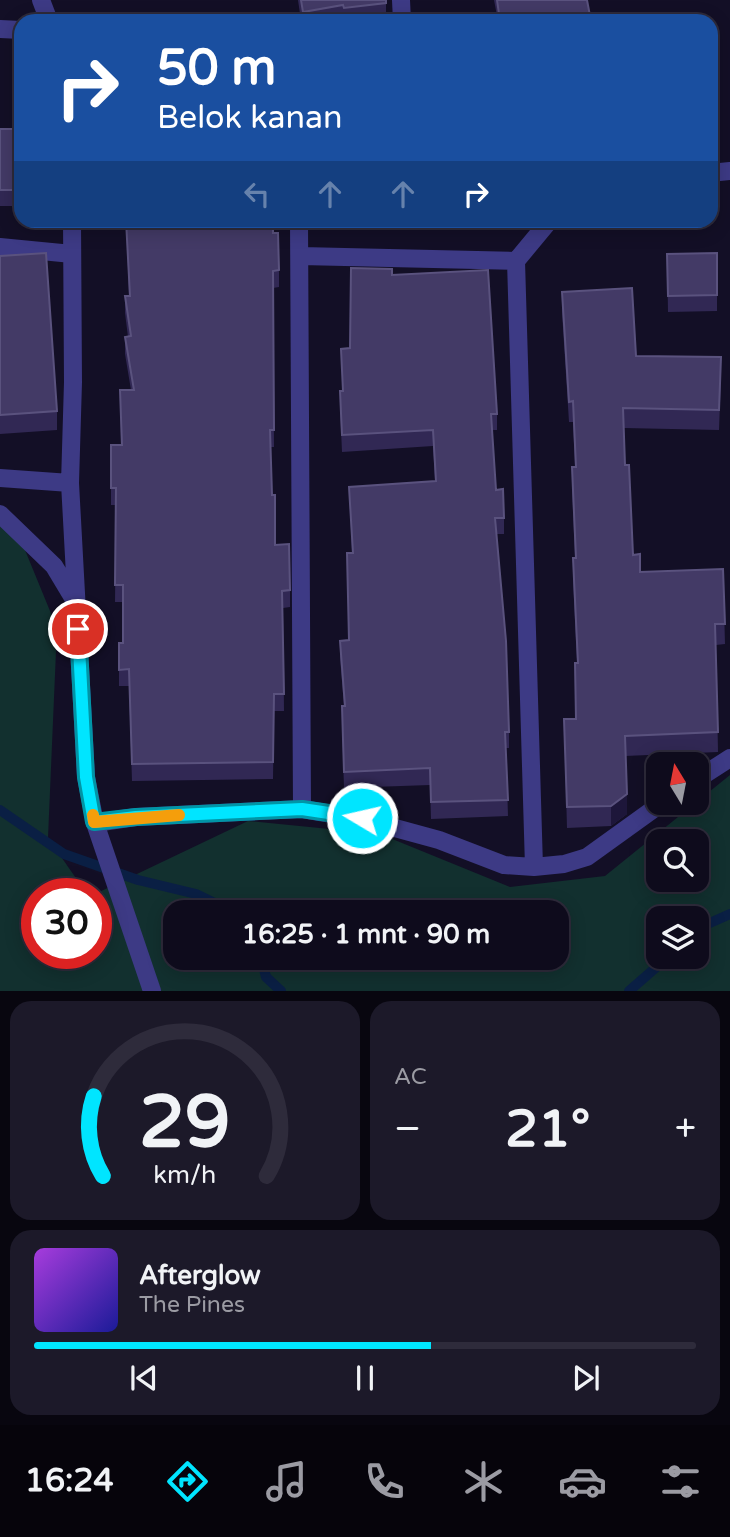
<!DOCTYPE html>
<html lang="id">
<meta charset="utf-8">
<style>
body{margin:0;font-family:"Varela Round",sans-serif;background:#1c1929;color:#f1f3f6;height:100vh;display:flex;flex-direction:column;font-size:26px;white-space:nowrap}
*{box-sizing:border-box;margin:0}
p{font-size:23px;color:#9b9ba3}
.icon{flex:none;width:38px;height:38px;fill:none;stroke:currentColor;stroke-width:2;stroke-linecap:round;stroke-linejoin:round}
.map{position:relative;height:991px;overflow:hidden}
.details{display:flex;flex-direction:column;gap:10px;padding:10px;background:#08060f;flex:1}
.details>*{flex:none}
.banner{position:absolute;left:14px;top:14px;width:704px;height:214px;border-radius:21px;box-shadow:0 4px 18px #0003,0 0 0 2px #2e2b3b;background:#1a4fa0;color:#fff;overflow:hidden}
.needle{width:46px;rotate:350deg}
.controls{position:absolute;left:646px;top:752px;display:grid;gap:14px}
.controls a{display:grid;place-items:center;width:63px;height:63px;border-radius:14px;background:#0e0b1c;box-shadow:0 4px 18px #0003,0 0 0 2px #2e2b3b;font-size:35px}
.speed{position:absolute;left:21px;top:878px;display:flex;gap:14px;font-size:35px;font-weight:700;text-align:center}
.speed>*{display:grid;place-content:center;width:91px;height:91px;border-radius:50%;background:#0e0b1c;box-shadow:0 4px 18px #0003,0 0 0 2px #2e2b3b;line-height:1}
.speed .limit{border:10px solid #d22;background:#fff;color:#111}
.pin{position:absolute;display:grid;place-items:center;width:60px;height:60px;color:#fff;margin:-30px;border:4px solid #fff;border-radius:50%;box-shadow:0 2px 7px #0007}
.me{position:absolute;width:77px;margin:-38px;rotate:279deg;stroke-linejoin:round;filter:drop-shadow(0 0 5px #0008)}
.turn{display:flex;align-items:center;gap:24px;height:147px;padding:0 28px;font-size:32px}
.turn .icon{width:91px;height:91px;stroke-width:2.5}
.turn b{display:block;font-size:49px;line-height:60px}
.lanes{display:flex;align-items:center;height:66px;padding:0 28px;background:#0003;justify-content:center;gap:35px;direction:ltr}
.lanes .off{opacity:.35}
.big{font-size:52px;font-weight:800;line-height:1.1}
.details .tile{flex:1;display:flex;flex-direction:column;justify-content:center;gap:10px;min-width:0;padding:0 24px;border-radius:21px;background:#1c1929}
.details .dial{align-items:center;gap:0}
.dial svg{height:182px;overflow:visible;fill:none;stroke:#2e2b3b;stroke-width:7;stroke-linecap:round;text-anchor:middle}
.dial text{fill:#f1f3f6;stroke:none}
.song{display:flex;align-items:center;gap:21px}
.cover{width:84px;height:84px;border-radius:10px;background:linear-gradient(135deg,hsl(280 70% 55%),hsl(240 70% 35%))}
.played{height:7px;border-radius:4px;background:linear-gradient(90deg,#00e5ff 60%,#2e2b3b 60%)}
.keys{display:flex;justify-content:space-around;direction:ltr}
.heat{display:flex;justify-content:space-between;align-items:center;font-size:38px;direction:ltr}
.details .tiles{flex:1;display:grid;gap:10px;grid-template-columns:1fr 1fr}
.tile:last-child{grid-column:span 2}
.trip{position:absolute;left:163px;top:900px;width:406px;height:70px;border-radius:21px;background:#0e0b1c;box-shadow:0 4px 18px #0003,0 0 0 2px #2e2b3b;font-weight:800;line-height:70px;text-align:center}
.dock{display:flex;height:112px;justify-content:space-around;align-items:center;background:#06040b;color:#9b9ba3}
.dock .icon{width:49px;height:49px}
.dock .on{color:#00e5ff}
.dock b{font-size:32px;color:#f1f3f6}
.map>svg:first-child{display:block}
</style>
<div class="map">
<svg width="730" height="991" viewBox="0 0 730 991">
<rect width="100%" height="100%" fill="#130f26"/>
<path fill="#12302f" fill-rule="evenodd" d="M0 520 18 533 57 628 48 838 87 894H37V954H96L95 894 248 821 380 834 510 887 605 876 730 775V991H0ZM658 842H696V880H658ZM175 912H556V957H175ZM658 919H696V957H658Z"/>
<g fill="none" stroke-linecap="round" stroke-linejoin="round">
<path stroke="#0a1f44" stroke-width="10" d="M0 810 64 854 138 880 196 894 233 912
M696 932 703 926 730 914
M261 957 266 977 281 991
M629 991 668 957"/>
<path stroke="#3d3a85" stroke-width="18" d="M41 0 49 21
M401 0 402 21
M0 29 21 30
M710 173 730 171
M72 220 73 382 70 483 86 777 95 823 152 991
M299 220 302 809
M0 247 72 254
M301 256 516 261 550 220
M516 261 534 867
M0 478 70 483
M0 514 54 566 75 601
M696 780 730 758
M95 823 136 817 302 809 362 819 439 840 504 865 534 867 564 864 587 857 662 803"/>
</g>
<path fill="#312854" d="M298 0H386V19L372 21H301Z
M494 0H587L591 21H498Z
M0 129H21V206H0Z
M126 220H273V233L279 270V287L273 288 274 447H270L272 495 275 545 290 590V607L283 608 284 711H274L273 779 132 781 129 686H119V643H123V602H115L116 505H111V462L121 445 120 390H131L125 354V337H128L125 313V296H129Z
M717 253V311L668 312 667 254Z
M0 256 57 411V430L0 434Z
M392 275 497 414V430H492L496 490 504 518V534H496L509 732V748H506L508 816 431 819 430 785 344 788 342 723V706H344L340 657V641L348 640 352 553 349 487 435 481 433 446 342 452 340 407V391H343L341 349 350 348Z
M562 292 636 356 721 377 719 430 624 428 625 465 633 555 640 572 723 569 725 644 716 645 718 752 625 756 627 814 611 826 567 828 564 719H576L577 663 573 579V558H575L572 487V467H575L573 422H569L562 312Z"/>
<path fill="#1d163a" d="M627 794V814L611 826V806Z"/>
<path fill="#433a66" stroke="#5a527e" stroke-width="2" d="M301 0H386V3L344 8 343 5 303 12Z
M497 0H587L591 21H500Z
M0 129H21V190H0Z
M126 220H273V233H278L279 270 273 271 274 430H270L272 495H275V545L289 544 290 590 282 591 284 694H274L273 762 132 764 129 669 119 670V643H123V585H115L116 488H111V445H122L120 390H134L125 337 131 336 125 296H130Z
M46 253 57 411 0 415V256Z
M717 253V295L668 296 667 254Z
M351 268 392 269V275L488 270 497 414H491L496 490 503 489 504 518H495L506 641 509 732H505L508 800 431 802 430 768 344 772 342 706H345L340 641 349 640 347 553H353L349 487 436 481 433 430 342 435 340 391H343L341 349 350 348Z
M632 288 636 356 721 357 719 410 623 408 625 465H629L633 555 640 554V572L723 569 725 624H715L718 732 625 736 627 794 611 806 567 807 564 719H576L575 663H578L573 558H576L572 467H576L573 401 569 402 562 292Z"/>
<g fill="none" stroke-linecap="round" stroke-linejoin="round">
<defs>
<path id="route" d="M78 629 86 777 94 822 136 817 302 809 362 818"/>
</defs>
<use href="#route" stroke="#0095a6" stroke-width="18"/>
<use href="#route" stroke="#00e5ff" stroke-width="12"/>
<path stroke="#f59e0b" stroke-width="12" d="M93 815 94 822 179 815"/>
</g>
</svg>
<div class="controls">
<a><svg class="needle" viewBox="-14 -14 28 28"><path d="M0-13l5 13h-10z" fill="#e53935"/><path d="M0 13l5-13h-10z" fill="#9b9ba3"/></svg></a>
<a><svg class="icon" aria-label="search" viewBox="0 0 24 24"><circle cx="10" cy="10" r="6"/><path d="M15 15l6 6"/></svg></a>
<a><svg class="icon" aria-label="layers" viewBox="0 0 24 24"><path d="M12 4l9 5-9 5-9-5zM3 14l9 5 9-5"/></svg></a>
</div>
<div class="speed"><div class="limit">30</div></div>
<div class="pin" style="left:78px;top:629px;background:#d93025"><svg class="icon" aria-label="arrive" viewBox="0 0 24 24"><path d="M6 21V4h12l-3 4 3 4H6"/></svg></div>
<svg class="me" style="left:362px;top:818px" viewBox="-20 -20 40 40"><circle r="17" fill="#00e5ff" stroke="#fff" stroke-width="3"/><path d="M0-11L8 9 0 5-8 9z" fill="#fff"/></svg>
<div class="trip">16:25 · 1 mnt · 90 m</div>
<div class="banner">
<div class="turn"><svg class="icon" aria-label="right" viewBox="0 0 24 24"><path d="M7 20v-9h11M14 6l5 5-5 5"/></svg><div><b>50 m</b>Belok kanan</div></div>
<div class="lanes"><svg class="icon off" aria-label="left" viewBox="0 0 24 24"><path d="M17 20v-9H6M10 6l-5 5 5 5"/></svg><svg class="icon off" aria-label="ahead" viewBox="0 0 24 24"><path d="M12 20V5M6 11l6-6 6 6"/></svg><svg class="icon off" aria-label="ahead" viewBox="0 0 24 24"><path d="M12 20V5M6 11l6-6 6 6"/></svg><svg class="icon" aria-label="right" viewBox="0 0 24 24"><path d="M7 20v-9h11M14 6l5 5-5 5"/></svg></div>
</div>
</div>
<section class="details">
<div class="tiles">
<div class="tile dial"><svg viewBox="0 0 100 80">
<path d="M14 69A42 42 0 1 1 86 69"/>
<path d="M14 69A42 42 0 0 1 10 34" stroke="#00e5ff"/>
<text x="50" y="56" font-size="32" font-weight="700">29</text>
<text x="50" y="72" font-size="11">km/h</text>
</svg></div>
<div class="tile"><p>AC</p>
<div class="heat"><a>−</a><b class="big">21°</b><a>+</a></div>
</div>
<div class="tile">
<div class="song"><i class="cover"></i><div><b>Afterglow</b><p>The Pines</p></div></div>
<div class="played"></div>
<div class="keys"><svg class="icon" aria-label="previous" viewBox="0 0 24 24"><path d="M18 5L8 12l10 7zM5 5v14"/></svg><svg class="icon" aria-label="pause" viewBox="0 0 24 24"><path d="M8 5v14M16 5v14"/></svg><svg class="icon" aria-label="next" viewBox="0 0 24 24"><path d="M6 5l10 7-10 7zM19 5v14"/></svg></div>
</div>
</div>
</section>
<nav class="dock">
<b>16:24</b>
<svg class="icon on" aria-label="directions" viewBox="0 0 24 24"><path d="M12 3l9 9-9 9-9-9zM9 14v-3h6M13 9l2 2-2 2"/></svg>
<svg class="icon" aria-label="music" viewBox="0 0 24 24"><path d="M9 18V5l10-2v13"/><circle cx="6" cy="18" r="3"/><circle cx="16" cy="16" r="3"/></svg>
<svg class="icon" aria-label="phone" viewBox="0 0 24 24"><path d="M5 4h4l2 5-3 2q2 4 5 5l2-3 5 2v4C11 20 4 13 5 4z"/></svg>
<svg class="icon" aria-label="climate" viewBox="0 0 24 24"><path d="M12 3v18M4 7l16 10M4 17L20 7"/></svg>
<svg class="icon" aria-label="car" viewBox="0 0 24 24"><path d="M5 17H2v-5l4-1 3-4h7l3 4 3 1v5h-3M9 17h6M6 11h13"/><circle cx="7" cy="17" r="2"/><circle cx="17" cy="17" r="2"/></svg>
<svg class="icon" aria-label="filters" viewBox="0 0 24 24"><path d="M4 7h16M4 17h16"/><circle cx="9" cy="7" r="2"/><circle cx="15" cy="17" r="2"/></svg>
</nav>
